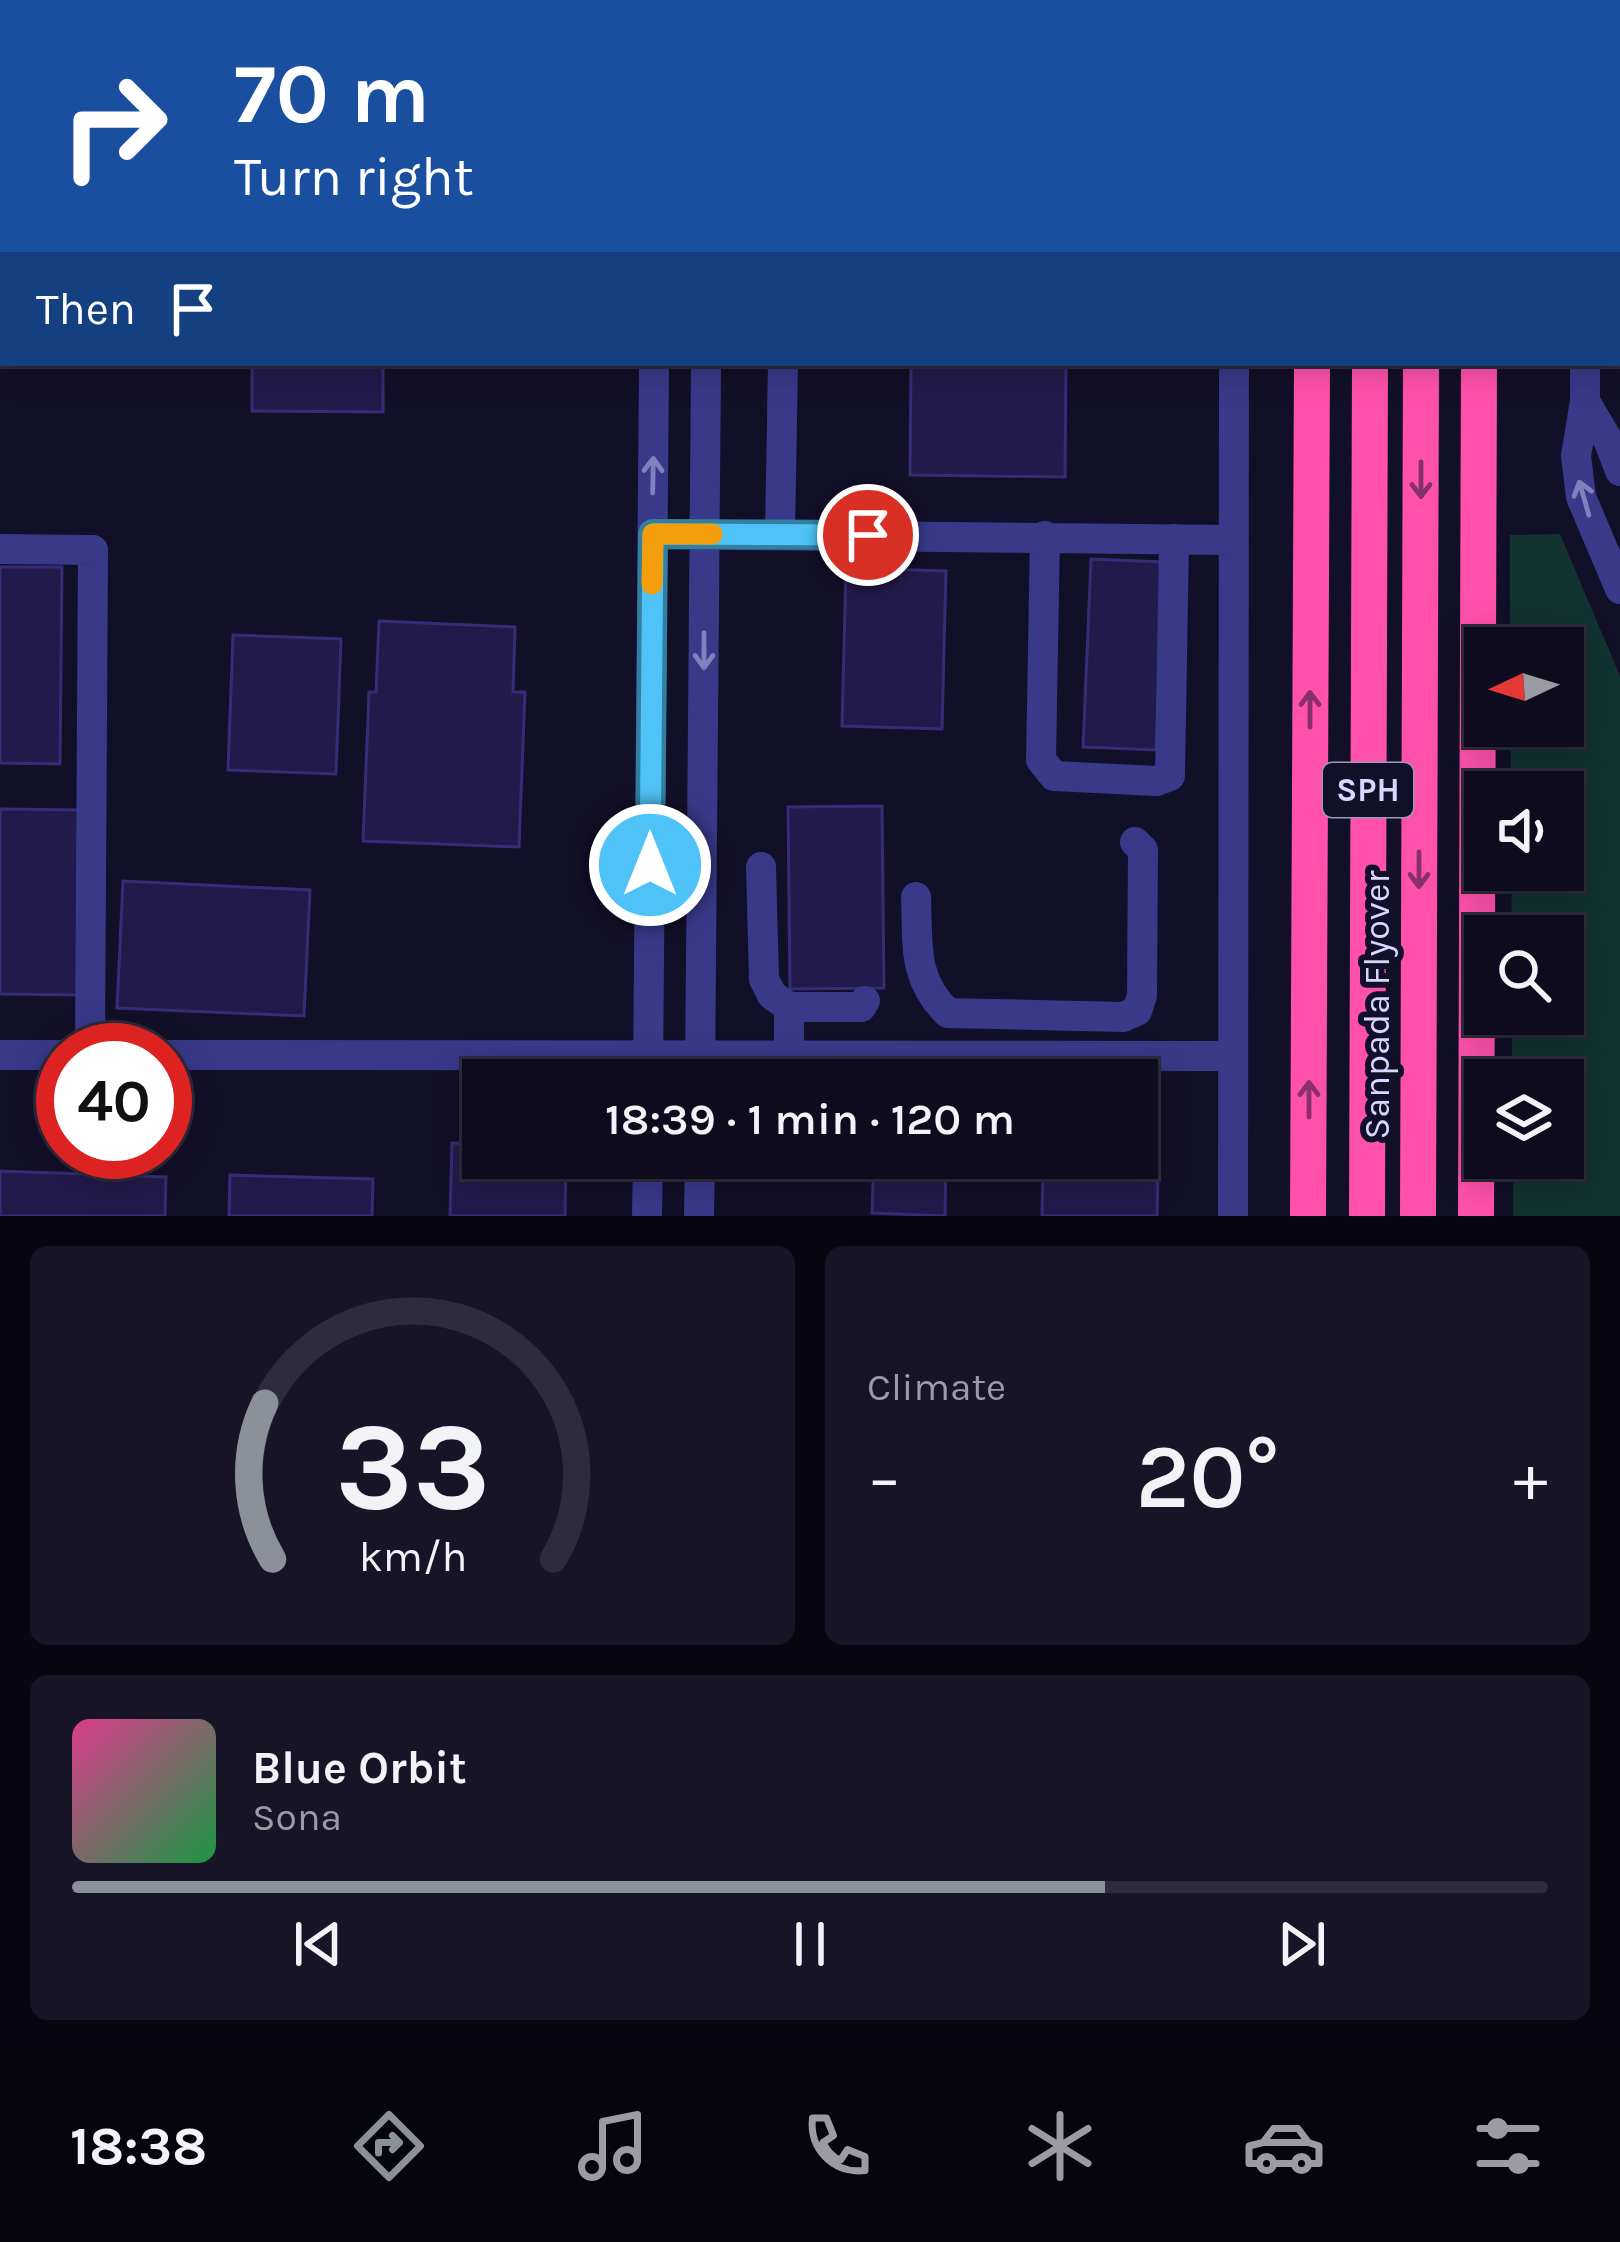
<!DOCTYPE html>
<meta charset="utf-8">
<style>
body{margin:0;font-family:Karla,sans-serif;background:#171427;color:#f1f3f6;height:100vh;display:flex;flex-direction:column;font-size:45px;white-space:nowrap}
*{box-sizing:border-box;margin:0}
p{font-size:39px;color:#9b9ba4}
.icon{flex:none;width:66px;height:66px;fill:none;stroke:currentColor;stroke-width:2;stroke-linecap:round;stroke-linejoin:round}
.map{position:relative;height:1216px;overflow:hidden}
.drawer{display:flex;flex-direction:column;gap:30px;padding:30px;background:#080610;flex:1}
.drawer>*{flex:none}
.banner{position:absolute;left:0px;top:0px;width:1620px;height:366px;box-shadow:0 6px 30px #0003,0 0 0 3px #2e2b3c;background:#1a4fa0;color:#fff;overflow:hidden}
.needle{width:78px;rotate:266deg}
.controls{position:absolute;left:1464px;top:627px;display:grid;gap:24px}
.controls a{display:grid;place-items:center;width:120px;height:120px;border-radius:0px;background:#0e0b1e;box-shadow:0 6px 30px #0003,0 0 0 3px #2e2b3c;font-size:60px}
.speed{position:absolute;left:36px;top:1023px;display:flex;gap:24px;font-size:60px;font-weight:700;text-align:center}
.speed>*{display:grid;place-content:center;width:156px;height:156px;border-radius:50%;background:#0e0b1e;box-shadow:0 6px 30px #0003,0 0 0 3px #2e2b3c;line-height:1}
.speed .limit{border:18px solid #d22;background:#fff;color:#111}
.pin{position:absolute;display:grid;place-items:center;width:102px;height:102px;color:#fff;margin:-51px;border:6px solid #fff;border-radius:50%;box-shadow:0 3px 12px #0007}
.me{position:absolute;width:132px;margin:-66px;rotate:0deg;stroke-linejoin:round;filter:drop-shadow(0 0 9px #0008)}
.turn{display:flex;align-items:center;gap:42px;height:252px;padding:0 36px;font-size:54px}
.turn .icon{width:156px;height:156px;stroke-width:2.5}
.turn b{display:block;font-size:84px;line-height:102px}
.then{display:flex;align-items:center;height:114px;padding:0 36px;background:#0003;gap:24px;font-size:45px}
.big{font-size:90px;font-weight:600;line-height:1.1}
.drawer .widget{flex:1;display:flex;flex-direction:column;justify-content:center;gap:18px;min-width:0;padding:0 42px;border-radius:18px;background:#171427}
.drawer .dial{align-items:center;gap:0}
.dial svg{height:312px;overflow:visible;fill:none;stroke:#2e2b3c;stroke-width:7;stroke-linecap:round;text-anchor:middle}
.dial text{fill:#f1f3f6;stroke:none}
.song{display:flex;align-items:center;gap:36px}
.cover{width:144px;height:144px;border-radius:18px;background:linear-gradient(135deg,hsl(330 70% 55%),hsl(140 70% 35%))}
.played{height:12px;border-radius:6px;background:linear-gradient(90deg,#8c9099 70%,#2e2b3c 70%)}
.keys{display:flex;justify-content:space-around;direction:ltr}
.heat{display:flex;justify-content:space-between;align-items:center;font-size:66px;direction:ltr}
.drawer .tiles{flex:1;display:grid;gap:30px;grid-template-columns:1fr 1fr}
.widget:last-child{grid-column:span 2}
.trip{position:absolute;left:462px;top:1059px;width:696px;height:120px;border-radius:0px;background:#0e0b1e;box-shadow:0 6px 30px #0003,0 0 0 3px #2e2b3c;font-weight:600;line-height:120px;text-align:center}
.tabs{display:flex;height:192px;justify-content:space-around;align-items:center;background:#06040c;color:#9b9ba4}
.tabs .icon{width:84px;height:84px}
.tabs .current{color:#8c9099}
.tabs b{font-size:54px;color:#f1f3f6}
.map>svg:first-child{display:block}
</style>
<div class="map">
<svg width="1620" height="1216" viewBox="0 0 1620 1216">
<rect width="100%" height="100%" fill="#120f28"/>
<path fill="#123330" d="M1560 534 1620 676V1216H1513V1158H1563V1080H1512V1014H1563V936H1512L1511 870H1563V792H1511V726H1563V648H1510V535Z"/>
<path fill="#221a4a" stroke="#372c77" stroke-width="3" d="M252 363H383V412L252 411Z
M911 363H1066L1065 477 910 475Z
M1091 559 1163 562 1156 750 1083 747Z
M0 567H62L60 764 0 763Z
M846 568 946 571 942 729 842 726Z
M379 621 515 627 513 692H525L519 847 363 841 369 692H376Z
M233 635 341 639 336 774 228 770Z
M882 806 884 988 790 989 788 807Z
M0 809 82 810 80 995 0 994Z
M123 881 310 890 304 1016 117 1008Z
M1146 1090 1147 1141H1137V1091Z
M452 1143 483 1144V1158H566L565 1216H450Z
M874 1158H946L945 1216 872 1213Z
M1043 1169 1158 1172 1157 1216H1042Z
M0 1171 166 1177 165 1216H0Z
M230 1175 373 1179 372 1216H229Z"/>
<g fill="none" stroke-linecap="round" stroke-linejoin="round">
<path stroke="#2bbeaf" stroke-width="6" stroke-dasharray="6 9" stroke-linecap="butt" d="M1235 3V0"/>
<path stroke="#383989" stroke-width="30" d="M1585 0V3
M1585 363V401L1576 456 1581 497 1620 589
M1585 401 1609 442 1620 471
M653 534 1234 540
M780 534 783 363
M1045 536 1041 760 1054 776 1156 781 1170 776 1174 539
M0 549 93 550 90 1050
M761 867 764 979 772 995 789 1007V1054
M916 897C918 943 912 979 948 1013L1123 1017 1137 1011 1142 996 1143 850 1135 842
M789 1007H861L865 1001
M0 1055H63
M165 1055 1233 1056
M648 1080 654 363
M700 1080 706 363
M647 1216 648 1158
M699 1216 700 1158
M1233 1216 1234 363"/>
<path stroke="#bc5dff" stroke-width="30" d="M616 0 617 3
M720 2 904 0
M0 7H3"/>
<path stroke="#ff51ac" stroke-width="36" d="M1313 3V0
M1371 3V0
M1423 3V0
M1481 3V0
M1308 1216 1312 363
M1367 1216 1370 363
M1418 1216 1421 363
M1476 1216 1479 363"/>
</g>
<defs><path id="oneway-shaft" d="M-6 0H5M1.5-3L5.5 0L1.5 3" fill="none" stroke-width="1.6" stroke-linecap="round" stroke-linejoin="round" transform="scale(3)"/></defs>
<g stroke="#8080be">
<use href="#oneway-shaft" transform="translate(653 475) rotate(-89)"/>
<use href="#oneway-shaft" transform="translate(1584 498) rotate(-106)"/>
<use href="#oneway-shaft" transform="translate(704 651) rotate(90)"/>
</g>
<g stroke="#88306a">
<use href="#oneway-shaft" transform="translate(1421 480) rotate(90)"/>
<use href="#oneway-shaft" transform="translate(1310 709) rotate(-90)"/>
<use href="#oneway-shaft" transform="translate(1419 870) rotate(90)"/>
<use href="#oneway-shaft" transform="translate(1309 1099) rotate(-90)"/>
</g>
<g fill="none" stroke-linecap="round" stroke-linejoin="round">
<defs>
<path id="route" d="M650 865 653 534 868 535"/>
</defs>
<use href="#route" stroke="#337fa1" stroke-width="30"/>
<use href="#route" stroke="#4fc3f7" stroke-width="21"/>
<path stroke="#f59e0b" stroke-width="21" d="M652 584 653 534H712"/>
</g>
<g text-anchor="middle" dominant-baseline="central" stroke-width="12" stroke-linejoin="round" paint-order="stroke">
<rect fill="#120f28" stroke="#9d9abe" stroke-width="3" x="1323" y="763" width="90" height="54" rx="9"/>
<g font-size="33" font-weight="bold" fill="#d9d6ff">
<text x="1368" y="790">SPH</text>
</g>
<g font-size="36" fill="#d9d6ff" stroke="#120f28">
<text transform="translate(1377 1005) rotate(-90)">Sanpada Flyover</text>
</g>
</g>
</svg>
<div class="controls">
<a><svg class="needle" viewBox="-14 -14 28 28"><path d="M0-13l5 13h-10z" fill="#e53935"/><path d="M0 13l5-13h-10z" fill="#9b9ba4"/></svg></a>
<a><svg class="icon" aria-label="sound" viewBox="0 0 24 24"><path d="M4 9h4l5-4v14l-5-4H4zM17 9q2 3 0 6"/></svg></a>
<a><svg class="icon" aria-label="search" viewBox="0 0 24 24"><circle cx="10" cy="10" r="6"/><path d="M15 15l6 6"/></svg></a>
<a><svg class="icon" aria-label="layers" viewBox="0 0 24 24"><path d="M12 4l9 5-9 5-9-5zM3 14l9 5 9-5"/></svg></a>
</div>
<div class="speed"><div class="limit">40</div></div>
<div class="pin" style="left:868px;top:535px;background:#d93025"><svg class="icon" aria-label="arrive" viewBox="0 0 24 24"><path d="M6 21V4h12l-3 4 3 4H6"/></svg></div>
<svg class="me" style="left:650px;top:865px" viewBox="-20 -20 40 40"><circle r="17" fill="#4fc3f7" stroke="#fff" stroke-width="3"/><path d="M0-11L8 9 0 5-8 9z" fill="#fff"/></svg>
<div class="trip">18:39 · 1 min · 120 m</div>
<div class="banner">
<div class="turn"><svg class="icon" aria-label="right" viewBox="0 0 24 24"><path d="M7 20v-9h11M14 6l5 5-5 5"/></svg><div><b>70 m</b>Turn right</div></div>
<div class="then">Then<svg class="icon" aria-label="arrive" viewBox="0 0 24 24"><path d="M6 21V4h12l-3 4 3 4H6"/></svg></div>
</div>
</div>
<section class="drawer">
<div class="tiles">
<div class="widget dial"><svg viewBox="0 0 100 80">
<path d="M14 69A42 42 0 1 1 86 69"/>
<path d="M14 69A42 42 0 0 1 12 29" stroke="#8c9099"/>
<text x="50" y="56" font-size="32" font-weight="700">33</text>
<text x="50" y="72" font-size="11">km/h</text>
</svg></div>
<div class="widget"><p>Climate</p>
<div class="heat"><a>−</a><b class="big">20°</b><a>+</a></div>
</div>
<div class="widget">
<div class="song"><i class="cover"></i><div><b>Blue Orbit</b><p>Sona</p></div></div>
<div class="played"></div>
<div class="keys"><svg class="icon" aria-label="previous" viewBox="0 0 24 24"><path d="M18 5L8 12l10 7zM5 5v14"/></svg><svg class="icon" aria-label="pause" viewBox="0 0 24 24"><path d="M8 5v14M16 5v14"/></svg><svg class="icon" aria-label="next" viewBox="0 0 24 24"><path d="M6 5l10 7-10 7zM19 5v14"/></svg></div>
</div>
</div>
</section>
<nav class="tabs">
<b>18:38</b>
<svg class="icon current" aria-label="directions" viewBox="0 0 24 24"><path d="M12 3l9 9-9 9-9-9zM9 14v-3h6M13 9l2 2-2 2"/></svg>
<svg class="icon" aria-label="music" viewBox="0 0 24 24"><path d="M9 18V5l10-2v13"/><circle cx="6" cy="18" r="3"/><circle cx="16" cy="16" r="3"/></svg>
<svg class="icon" aria-label="phone" viewBox="0 0 24 24"><path d="M5 4h4l2 5-3 2q2 4 5 5l2-3 5 2v4C11 20 4 13 5 4z"/></svg>
<svg class="icon" aria-label="climate" viewBox="0 0 24 24"><path d="M12 3v18M4 7l16 10M4 17L20 7"/></svg>
<svg class="icon" aria-label="car" viewBox="0 0 24 24"><path d="M5 17H2v-5l4-1 3-4h7l3 4 3 1v5h-3M9 17h6M6 11h13"/><circle cx="7" cy="17" r="2"/><circle cx="17" cy="17" r="2"/></svg>
<svg class="icon" aria-label="filters" viewBox="0 0 24 24"><path d="M4 7h16M4 17h16"/><circle cx="9" cy="7" r="2"/><circle cx="15" cy="17" r="2"/></svg>
</nav>
